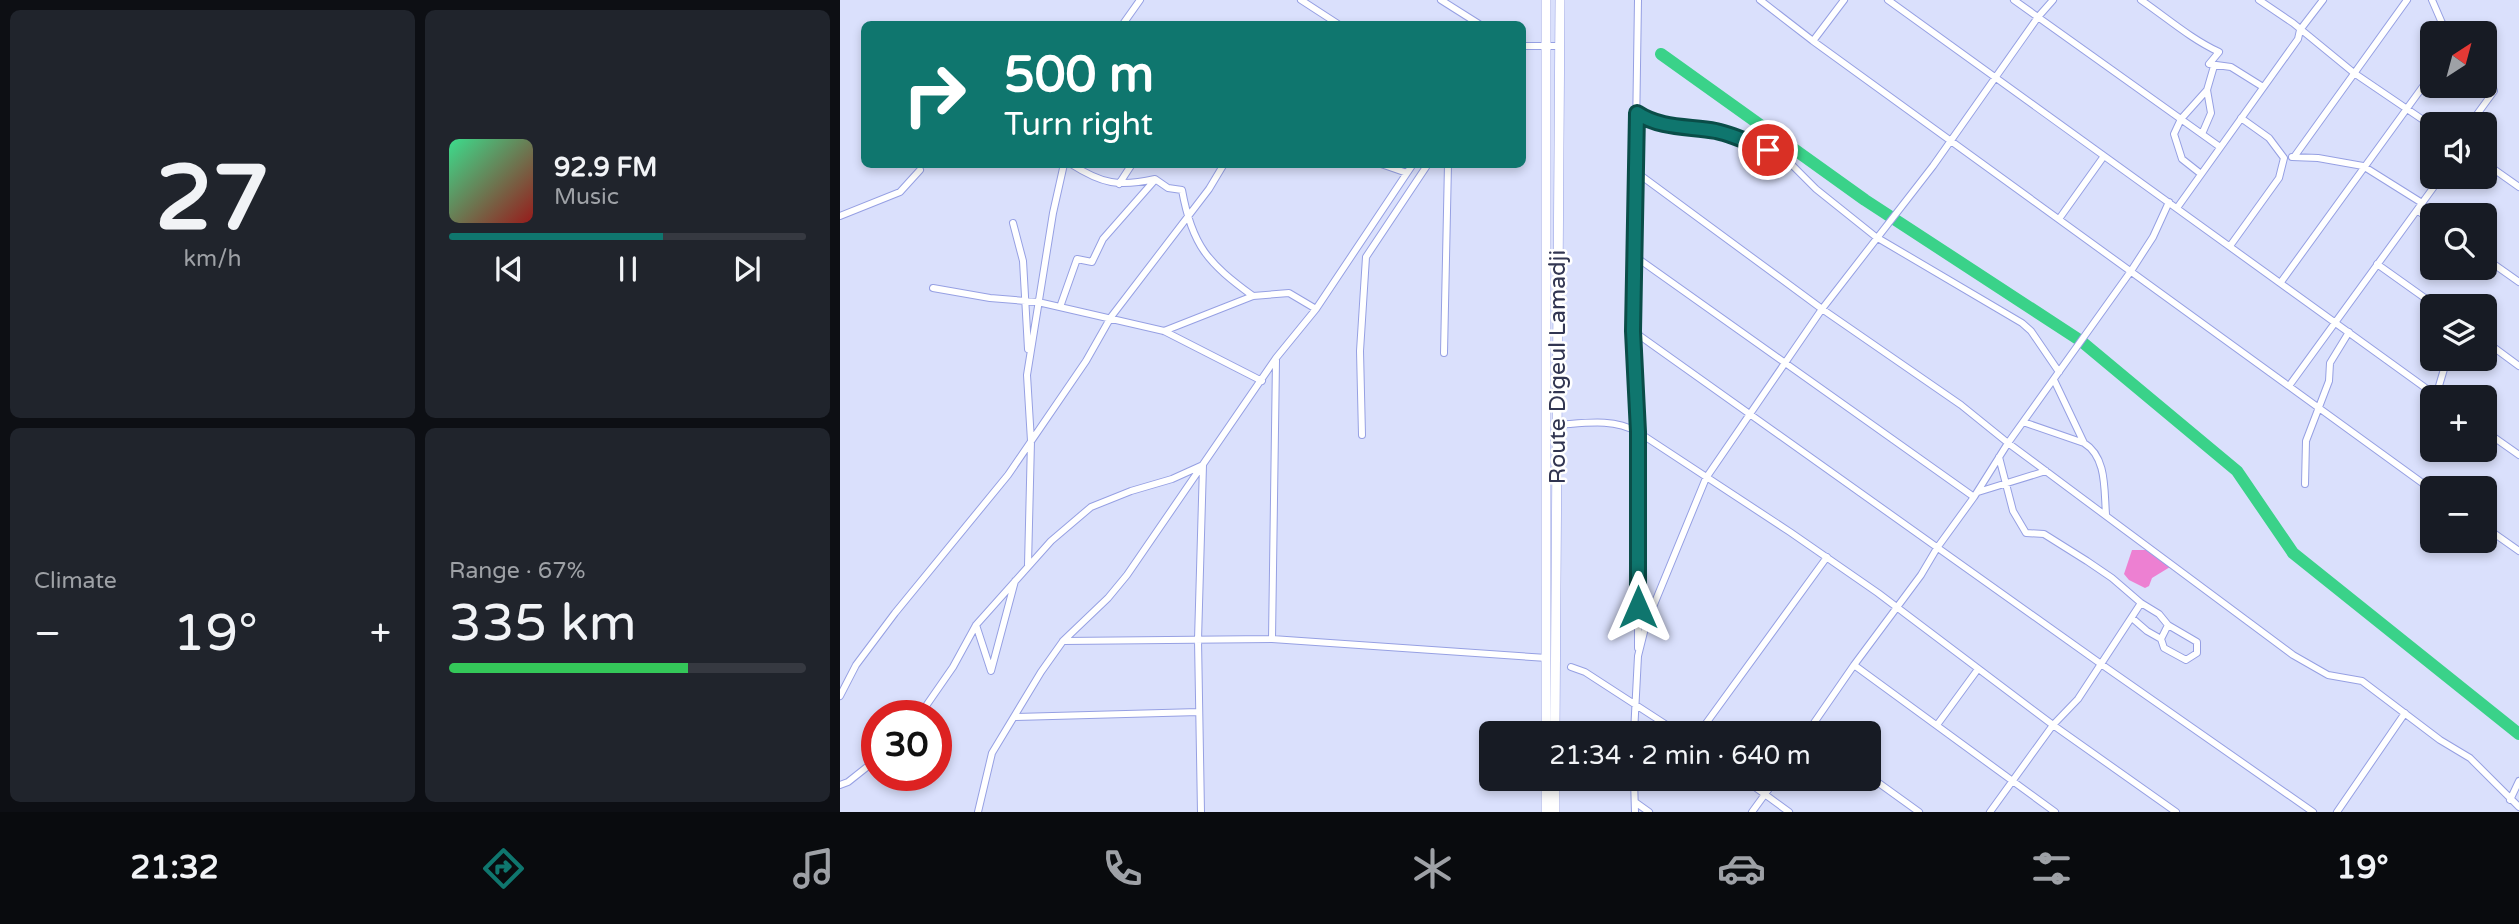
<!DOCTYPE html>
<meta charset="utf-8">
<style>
body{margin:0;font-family:"Varela Round",sans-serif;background:#20242c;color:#f1f3f6;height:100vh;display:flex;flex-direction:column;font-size:26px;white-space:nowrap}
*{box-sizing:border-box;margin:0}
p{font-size:23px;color:#9ea1a6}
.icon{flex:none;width:38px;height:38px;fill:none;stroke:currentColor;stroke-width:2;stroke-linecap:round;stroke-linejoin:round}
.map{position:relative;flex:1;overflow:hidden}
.panel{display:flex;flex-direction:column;gap:10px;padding:10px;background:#0d0f14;width:840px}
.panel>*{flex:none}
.hud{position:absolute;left:21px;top:21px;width:665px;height:147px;border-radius:10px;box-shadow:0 4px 10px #0003;background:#0f766e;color:#fff;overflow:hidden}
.needle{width:46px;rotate:36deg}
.tools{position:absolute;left:1580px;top:21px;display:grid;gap:14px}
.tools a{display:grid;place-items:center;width:77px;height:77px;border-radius:10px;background:#171b24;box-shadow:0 4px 10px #0003;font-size:35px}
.speed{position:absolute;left:21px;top:700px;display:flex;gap:14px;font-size:35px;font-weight:700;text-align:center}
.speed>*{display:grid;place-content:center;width:91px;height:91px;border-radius:50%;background:#171b24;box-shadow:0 4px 10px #0003;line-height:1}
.speed .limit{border:10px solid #d22;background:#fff;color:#111}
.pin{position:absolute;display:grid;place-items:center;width:60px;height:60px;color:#fff;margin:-30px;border:4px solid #fff;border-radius:50%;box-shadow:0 2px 7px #0007}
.me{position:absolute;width:77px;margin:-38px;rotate:0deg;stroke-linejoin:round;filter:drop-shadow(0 0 5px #0008)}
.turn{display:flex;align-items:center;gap:24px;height:147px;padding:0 28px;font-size:32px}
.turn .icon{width:91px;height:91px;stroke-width:2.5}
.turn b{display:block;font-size:49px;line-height:60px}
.big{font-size:52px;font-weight:600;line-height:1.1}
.panel .card{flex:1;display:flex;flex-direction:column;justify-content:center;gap:10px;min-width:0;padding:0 24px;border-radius:10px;background:#20242c}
.panel .dial{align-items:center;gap:0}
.dial b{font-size:91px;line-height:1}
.song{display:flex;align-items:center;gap:21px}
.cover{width:84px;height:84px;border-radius:10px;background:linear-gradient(135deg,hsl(150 70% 55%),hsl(0 70% 35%))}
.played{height:7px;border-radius:4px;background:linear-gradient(90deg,#0f766e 60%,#363941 60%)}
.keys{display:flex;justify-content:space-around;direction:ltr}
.heat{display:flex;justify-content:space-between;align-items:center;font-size:38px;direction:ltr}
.charge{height:10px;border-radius:5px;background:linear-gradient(90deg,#34c759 67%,#363941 0)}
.panel .tiles{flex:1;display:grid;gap:10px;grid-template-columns:repeat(2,1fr)}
.trip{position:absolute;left:639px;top:721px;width:402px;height:70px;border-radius:10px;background:#171b24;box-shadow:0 4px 10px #0003;font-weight:600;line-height:70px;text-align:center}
.dock{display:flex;height:112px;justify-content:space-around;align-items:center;background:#090b0e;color:#9ea1a6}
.dock .icon{width:49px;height:49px}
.dock .active{color:#0f766e}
.dock b{font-size:32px;color:#f1f3f6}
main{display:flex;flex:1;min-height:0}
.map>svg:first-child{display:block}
</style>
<main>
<section class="panel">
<div class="tiles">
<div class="card dial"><b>27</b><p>km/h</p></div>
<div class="card">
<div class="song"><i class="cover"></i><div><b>92.9 FM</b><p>Music</p></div></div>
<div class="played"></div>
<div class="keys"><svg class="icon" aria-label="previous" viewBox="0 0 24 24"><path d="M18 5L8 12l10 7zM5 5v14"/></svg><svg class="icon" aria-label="pause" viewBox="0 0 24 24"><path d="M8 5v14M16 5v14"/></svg><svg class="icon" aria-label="next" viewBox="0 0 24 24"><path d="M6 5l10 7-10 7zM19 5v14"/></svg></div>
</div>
<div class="card"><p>Climate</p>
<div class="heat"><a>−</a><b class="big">19°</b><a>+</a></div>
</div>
<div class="card"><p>Range · 67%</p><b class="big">335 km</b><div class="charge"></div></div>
</div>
</section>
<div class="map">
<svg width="1679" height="812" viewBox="0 0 1679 812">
<rect width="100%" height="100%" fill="#dae0fc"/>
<path fill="#ed80d2" d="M1292 550H1307L1330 567 1312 578 1309 586 1305 588 1289 580 1284 574Z"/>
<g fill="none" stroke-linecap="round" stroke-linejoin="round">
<path stroke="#3ad289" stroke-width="12" d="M821 54 1025 200 1241 341 1397 471 1453 553 1679 734"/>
<defs>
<path id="minor" d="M461 0 498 24
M601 0 639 24
M798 0 793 331 798 432V648
M920 0 973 41 1592 490
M1048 0 1598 397
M1174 0 1380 147
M1301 0C1327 18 1351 39 1379 52L1369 64 1391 67 1423 87
M1419 0 1453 23 1514 73 1592 126
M1592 0 1602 23 1613 33
M283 24 300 0
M973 41 1004 0
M682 46H720
M797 113 811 121 827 126 887 134 946 159 976 189 1036 237 1182 323 1191 331 1219 372
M1630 124 1654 91 1651 82
M1362 134 1371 113 1367 90 1374 66
M1452 157 1478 158 1523 166 1582 203
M1454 157 1567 0
M1645 163 1679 187
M231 164C262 184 279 187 315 179L328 188 342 190C352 246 368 263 413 296
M541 164 567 173
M796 172 982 309 1121 405 1168 443 1453 655 1488 675 1522 681 1600 740 1630 758 1679 807
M1361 174 1342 159 1334 134 1341 119 1367 90
M279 184 292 164
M1337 208 1458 39 1460 30 1483 0
M1577 210 1592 221
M0 216 60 192 80 170
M1219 219 1264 156
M173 223 183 261 188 349
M1390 246 1439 178 1444 158 1429 138 1401 118
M793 255 1134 497
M1645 258 1679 282
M1537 264 1596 306
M1441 282 1592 74
M93 288 150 298 198 302 324 331 422 381
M220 307 237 259 252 262 263 239 314 181
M324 331 413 296 449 293 476 309
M793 331 1261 664 1473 812
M1645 341 1679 366
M604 353 608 164
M1214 380 1244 443C1267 457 1264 490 1266 514
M1449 386 1601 177
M1596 396 1607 359
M1183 422 1244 443
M718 425C746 423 772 418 798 432L950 532 1038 593 1213 725 1336 812
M1645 431 1679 455
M522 435 520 351 526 257 588 164
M1159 457 1173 511 1186 533 1204 534 1247 561 1272 578 1301 603 1319 614 1328 625 1321 639 1307 631 1292 618
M1465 484 1466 441 1489 381 1490 363 1509 332
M1138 492 1206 471
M1645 527 1679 551
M188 565 191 441 187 375 213 213 224 164
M136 625 151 671 175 581
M432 639 436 360
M1321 639 1324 648 1346 660 1357 653V642L1328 625
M223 641 432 639 707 658
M1014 665 1215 812
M731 667 745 672 839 733
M0 696 16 665 55 613 168 475 246 361 271 317 369 189 384 164
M79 716 113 667 136 625 211 541 251 507 291 491 332 479 363 465 358 640 361 812
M175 717 359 712
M1097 725 1138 669
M794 733 798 656 806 624 866 478 982 309 1093 166 1198 17 1213 0
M859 733 987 557
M967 733 1014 665 1081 575 1097 548 1134 497 1168 443 1291 271 1313 237 1329 202
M1029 776 1079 812
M794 779 795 812
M904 779 949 812
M0 785 8 782 37 759
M1670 800 1679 781
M795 802 809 812
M138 812 152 753 201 672 223 641 268 598 287 575 436 358 476 309 573 164
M912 812 936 779
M1150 812 1213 725 1238 699 1301 603
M1497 812 1565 713"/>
<path id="secondary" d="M706 733V0
M715 733 720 0
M715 779V812
M706 812V779"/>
</defs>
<use href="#minor" stroke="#96a0e3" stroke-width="8"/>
<use href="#secondary" stroke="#96a0e3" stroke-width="10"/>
<use href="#minor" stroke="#fff" stroke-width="6"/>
<use href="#secondary" stroke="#fff" stroke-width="9"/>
</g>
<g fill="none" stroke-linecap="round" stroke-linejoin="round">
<defs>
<path id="route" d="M798 607V432L793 331 797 113C821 129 849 126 876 131 894 135 911 143 928 150"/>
</defs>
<use href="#route" stroke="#0a4d48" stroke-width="18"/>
<use href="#route" stroke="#0f766e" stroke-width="12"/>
</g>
<g text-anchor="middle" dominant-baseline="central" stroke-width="5" stroke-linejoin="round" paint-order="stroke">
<g font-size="23" fill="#313551" stroke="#fff">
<text transform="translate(718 367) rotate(-90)">Route Digeul Lamadji</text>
</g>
</g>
</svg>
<div class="tools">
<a><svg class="needle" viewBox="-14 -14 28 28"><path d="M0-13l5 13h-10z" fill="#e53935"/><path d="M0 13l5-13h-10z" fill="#9ea1a6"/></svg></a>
<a><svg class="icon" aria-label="sound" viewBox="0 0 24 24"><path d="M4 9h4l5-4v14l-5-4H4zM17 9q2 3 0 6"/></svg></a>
<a><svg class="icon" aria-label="search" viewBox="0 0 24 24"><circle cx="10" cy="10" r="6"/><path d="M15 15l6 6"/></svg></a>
<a><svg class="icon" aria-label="layers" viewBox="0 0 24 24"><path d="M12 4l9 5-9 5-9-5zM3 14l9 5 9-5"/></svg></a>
<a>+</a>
<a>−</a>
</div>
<div class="speed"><div class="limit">30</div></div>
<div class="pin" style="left:928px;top:150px;background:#d93025"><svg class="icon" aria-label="arrive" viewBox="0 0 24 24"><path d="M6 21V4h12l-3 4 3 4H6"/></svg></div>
<svg class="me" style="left:798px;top:607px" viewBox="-20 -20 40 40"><path d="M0-17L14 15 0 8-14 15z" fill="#0f766e" stroke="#fff" stroke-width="4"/></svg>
<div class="trip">21:34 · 2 min · 640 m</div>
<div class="hud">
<div class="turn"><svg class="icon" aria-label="right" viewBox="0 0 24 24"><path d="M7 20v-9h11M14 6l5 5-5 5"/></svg><div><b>500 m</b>Turn right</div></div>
</div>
</div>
</main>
<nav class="dock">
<b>21:32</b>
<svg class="icon active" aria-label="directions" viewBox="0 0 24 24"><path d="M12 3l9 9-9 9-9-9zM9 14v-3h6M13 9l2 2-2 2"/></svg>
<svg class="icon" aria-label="music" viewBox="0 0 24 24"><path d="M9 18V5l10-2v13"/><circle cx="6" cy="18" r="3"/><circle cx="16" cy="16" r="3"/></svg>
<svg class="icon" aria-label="phone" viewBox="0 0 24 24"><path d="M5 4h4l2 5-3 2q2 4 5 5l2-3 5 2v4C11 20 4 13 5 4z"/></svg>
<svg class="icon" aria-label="climate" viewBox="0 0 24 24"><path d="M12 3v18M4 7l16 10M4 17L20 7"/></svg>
<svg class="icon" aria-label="car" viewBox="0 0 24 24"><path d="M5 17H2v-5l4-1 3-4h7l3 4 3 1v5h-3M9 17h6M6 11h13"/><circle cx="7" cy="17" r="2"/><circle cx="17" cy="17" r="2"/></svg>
<svg class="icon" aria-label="filters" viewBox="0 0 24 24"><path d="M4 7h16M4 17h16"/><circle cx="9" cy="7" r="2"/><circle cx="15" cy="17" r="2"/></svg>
<b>19°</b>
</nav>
